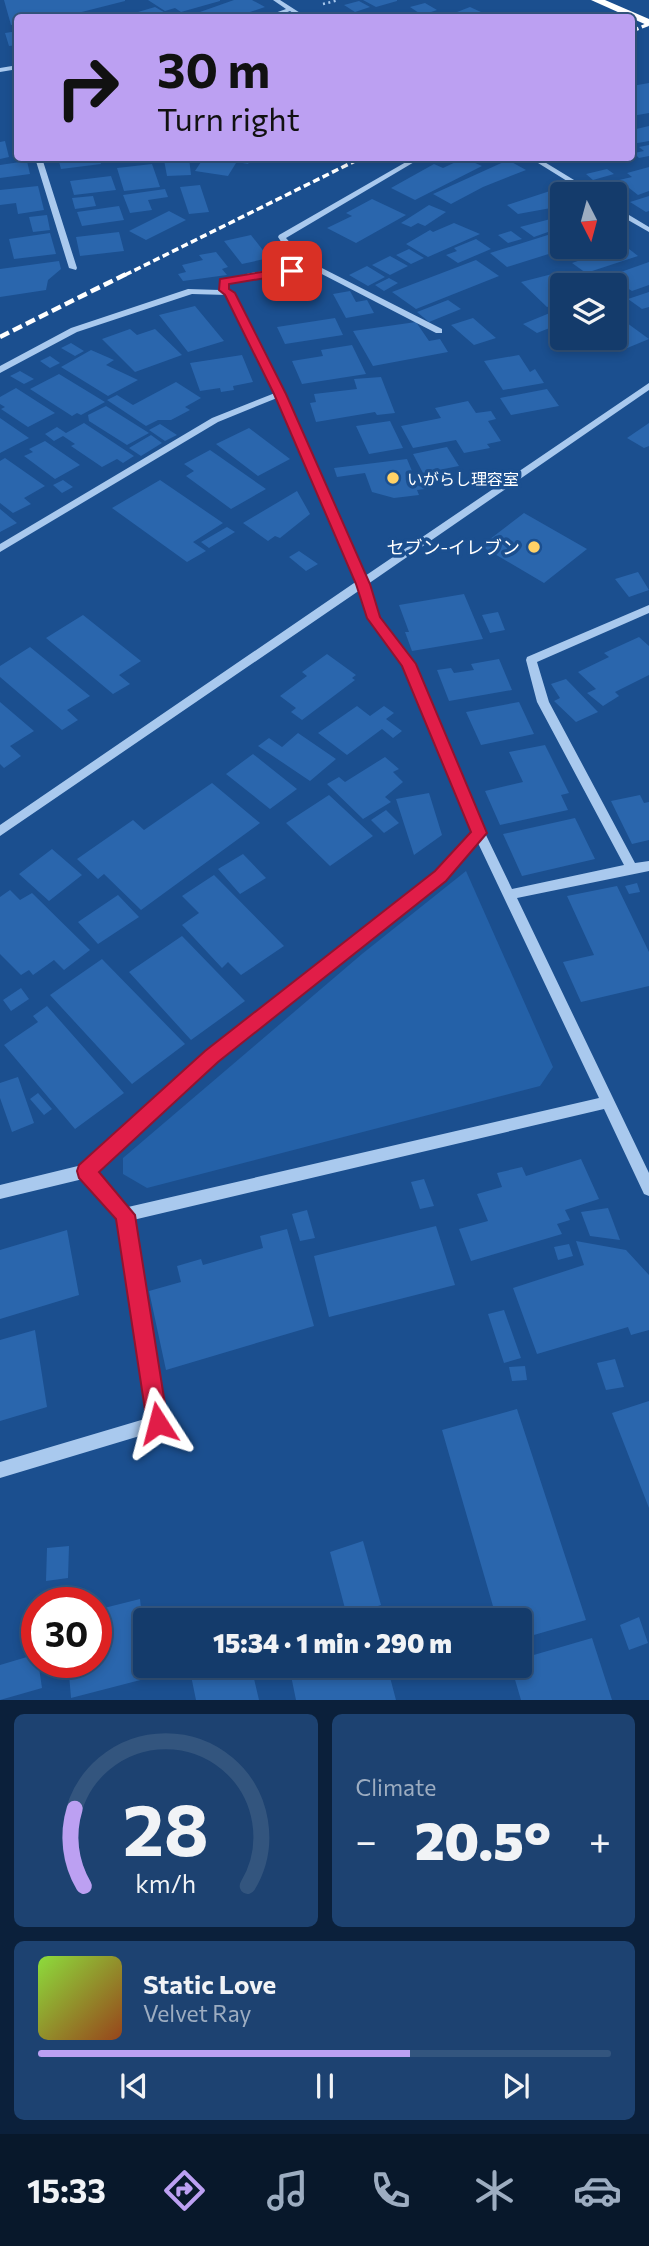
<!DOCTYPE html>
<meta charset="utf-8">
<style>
body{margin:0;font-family:Commissioner,"Noto Sans JP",sans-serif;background:#1d4271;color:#f1f3f6;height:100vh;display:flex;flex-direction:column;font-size:26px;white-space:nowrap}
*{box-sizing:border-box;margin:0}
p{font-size:23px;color:#9dadc1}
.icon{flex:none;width:38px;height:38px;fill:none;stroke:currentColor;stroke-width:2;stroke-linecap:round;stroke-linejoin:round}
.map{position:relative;height:1700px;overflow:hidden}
.sheet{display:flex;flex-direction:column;gap:14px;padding:14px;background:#0b203b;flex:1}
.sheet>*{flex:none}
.hud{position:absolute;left:14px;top:14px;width:621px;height:147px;border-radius:7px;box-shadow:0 4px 10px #0003,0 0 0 2px #33557e;background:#bca0f2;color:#111;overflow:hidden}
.needle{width:46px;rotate:174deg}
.buttons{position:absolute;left:550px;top:182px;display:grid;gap:14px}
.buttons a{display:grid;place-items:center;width:77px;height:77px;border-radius:7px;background:#143b6b;box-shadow:0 4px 10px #0003,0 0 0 2px #33557e;font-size:35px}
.speed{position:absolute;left:21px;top:1587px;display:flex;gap:14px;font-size:35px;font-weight:700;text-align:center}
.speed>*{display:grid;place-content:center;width:91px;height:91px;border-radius:50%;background:#143b6b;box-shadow:0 4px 10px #0003,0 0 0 2px #33557e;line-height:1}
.speed .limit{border:10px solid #d22;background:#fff;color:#111}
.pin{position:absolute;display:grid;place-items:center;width:60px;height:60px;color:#fff;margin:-30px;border-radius:14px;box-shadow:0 4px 10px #0006}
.me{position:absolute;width:77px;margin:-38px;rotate:351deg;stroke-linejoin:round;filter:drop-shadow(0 0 5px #0008)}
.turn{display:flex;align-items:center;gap:24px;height:147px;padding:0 28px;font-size:32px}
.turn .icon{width:91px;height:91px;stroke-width:2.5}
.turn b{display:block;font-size:49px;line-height:60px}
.big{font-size:52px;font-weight:800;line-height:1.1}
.sheet .widget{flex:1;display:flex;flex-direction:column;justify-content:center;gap:10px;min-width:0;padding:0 24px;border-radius:10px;background:#1d4271}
.sheet .dial{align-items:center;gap:0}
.dial svg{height:182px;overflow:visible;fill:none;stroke:#33557e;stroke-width:7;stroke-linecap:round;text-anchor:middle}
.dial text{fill:#f1f3f6;stroke:none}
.song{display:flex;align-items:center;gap:21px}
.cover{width:84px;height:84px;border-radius:10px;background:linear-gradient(135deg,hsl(90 70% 55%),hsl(20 70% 35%))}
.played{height:7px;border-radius:4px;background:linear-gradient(90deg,#bca0f2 65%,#33557e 65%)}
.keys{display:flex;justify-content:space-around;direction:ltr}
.heat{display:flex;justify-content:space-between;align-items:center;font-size:38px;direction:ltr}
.sheet .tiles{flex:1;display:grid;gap:14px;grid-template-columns:1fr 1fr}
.widget:last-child{grid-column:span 2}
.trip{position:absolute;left:133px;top:1608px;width:399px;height:70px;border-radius:7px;background:#143b6b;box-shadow:0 4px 10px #0003,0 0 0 2px #33557e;font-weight:800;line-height:70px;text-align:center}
.tabs{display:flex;height:112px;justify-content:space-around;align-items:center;background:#08182b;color:#9dadc1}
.tabs .icon{width:49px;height:49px}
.tabs .on{color:#bca0f2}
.tabs b{font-size:32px;color:#f1f3f6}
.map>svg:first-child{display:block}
</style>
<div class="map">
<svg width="649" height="1700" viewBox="0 0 649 1700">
<rect width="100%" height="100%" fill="#1b4f8f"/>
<path fill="#2461a8" d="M466 871 553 1067 540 1086 147 1188 123 1174V1158L362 954Z"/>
<path fill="#2a66ad" d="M4 0H125V1L58 18H18V24L11 25Z
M148 0H220V1L181 12 175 8 165 11Z
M234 0H252L265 7 232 18H183Z
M363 0H397V1L376 7Z
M359 1 370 7 355 12 344 5Z
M425 3 437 10 422 15 410 7Z
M155 7 169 15 121 18V17Z
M470 7 494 18H444V17Z
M18 31V45L9 46 5 33Z
M649 83V113L632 116V86Z
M649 126V141L632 144V130Z
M5 141 9 157 0 159V142Z
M649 145V156L639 158 634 153 644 151 639 147Z
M58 158H99L101 164 61 169Z
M107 158H141V159L108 163Z
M189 158 191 175 167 176 164 160Z
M214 158H252L248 164Z
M464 158 482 166 415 200 391 188 434 164 443 168Z
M203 159 236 163 228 176 195 171Z
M508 160 526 170 483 187 451 204 433 194Z
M27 161 30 174 0 178V165Z
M152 164 160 187 124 191 117 168Z
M649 167V191L638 195 619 180 632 177 627 173Z
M607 169 614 174 593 180 586 174Z
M111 176 116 190 74 195 70 181Z
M200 185 209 212 189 214 180 187Z
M38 186 44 210 18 214 16 203 0 205V190Z
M165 189 168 197 148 200 152 210 130 213 123 195Z
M550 191 562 198V206L518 214 507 205Z
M93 196 96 206 75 209 72 198Z
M649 196V211L646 212 630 202Z
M372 199 406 215 356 243 327 228 352 216 346 213Z
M429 205 446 212 425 226 418 223 411 227 401 223Z
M119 206 124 220 82 226 77 212Z
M169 211 186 220 146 240 129 231Z
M47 215 50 230 33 232 29 217Z
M562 216V227L534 237 520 227Z
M454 223 480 234 428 257 406 244 430 230 433 232Z
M511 231 522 239 508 243 498 235Z
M119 232 124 251 80 256 76 237Z
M50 233 56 254 14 259 9 239Z
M551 234 562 242V247H571L507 267 490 253Z
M251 235 269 258 242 264 224 241Z
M476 239 491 249 458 263 446 255 457 251 454 248Z
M624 245 638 256 586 273 572 263Z
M409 249 424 258 411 264 396 255Z
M216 252 228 267 222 269 227 275 183 281 178 274 186 272 182 265 203 260 199 255Z
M390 256 408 266 390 275 372 265Z
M476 260 499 276 416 309 392 292Z
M59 261 61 269 48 280 46 290 0 297V269Z
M649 262V285L632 291 624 286 614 290V283L626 279 618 273Z
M367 266 385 277 368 286 349 275Z
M560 272 573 284 589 280 594 285H562V303L547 307 521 282Z
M316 277 320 289 296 292 291 280Z
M389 278 398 283 384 291 375 285Z
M350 291 356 302 367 300 374 313 346 318 333 294Z
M649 292V307L642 309 628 299Z
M448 300 461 309 429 322 417 312Z
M195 306 224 341 188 352 159 315Z
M562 308V323L537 333 523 324Z
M616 315 649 339 620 351 594 338H614Z
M335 318 343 335 285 344 277 327Z
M473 318 496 338 474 345 451 325Z
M416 322 429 341 440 339 448 352 373 366 353 331Z
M130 329 137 335 155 329 182 355 135 372 102 339Z
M71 343 84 351 75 356 61 348Z
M352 345 366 374 302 384 292 361 323 356 321 350Z
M91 350 114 360 106 365 138 380 108 396 61 367Z
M242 355 253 382 233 386 234 390 221 392 220 388 200 391 190 363Z
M519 355 530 372 535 369 544 383 503 390 484 361Z
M50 356 60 363 50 368 40 361Z
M20 371 34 379 24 384 10 376Z
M59 374 105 402 81 415 77 413 72 416 30 389Z
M381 377 395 413 377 415 375 412 316 422 310 403 316 402 314 394 357 389 354 379Z
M176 382 201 398 185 407 190 410 171 420H158L146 426 107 400 117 395 133 405Z
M16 388 55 413 28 427 1 409 5 407 0 404V397Z
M547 389 559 406 511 415 500 398Z
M468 401 476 413 491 411 496 419 488 421 501 441 487 444 490 448 464 453 456 440 413 448 401 426 441 418 435 408Z
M106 406 149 433 127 445 89 421 88 415Z
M0 418 29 438 0 453Z
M390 421 403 448 369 454 356 426Z
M84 423 134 456 123 463 117 459 102 467 71 446 75 444 63 436 54 441 45 434 57 427 66 433Z
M649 423V446L644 448 627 438Z
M160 424 177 435 165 441 149 430Z
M249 428 290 459 258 476 216 444Z
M151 435 162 443 141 456 129 448Z
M45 441 80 465 55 479 24 456 33 452 29 449Z
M447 447 459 466 423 473 413 454Z
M210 450 266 489 231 509 186 476 194 471 184 464Z
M5 458 45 486 24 498 31 504 13 513 0 503V461Z
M407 459 417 483 423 482 425 489 417 490 419 495 394 498 372 492 365 473 337 477 334 468Z
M63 480 73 487 62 493 53 485Z
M160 480 223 523 193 542 206 551 187 562 112 508Z
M297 491 310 514 280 538 275 536 268 541 243 523Z
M0 509 17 523 0 532Z
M524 513 587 549 544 583 481 546Z
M227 527 235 532 209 548 201 542Z
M299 551 318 564 306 571 289 557Z
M638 572 649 590 629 597 615 579Z
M464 594 483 639 412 651 405 632H409L399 605Z
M498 612 505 630 490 633 482 615Z
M83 615 141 661 119 675 130 684 113 694 46 638Z
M639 637 649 646V675L615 692 619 696 603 706 587 693 596 689 578 672 609 657 604 653Z
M30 647 90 696 67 710 78 720 62 730 0 677V666Z
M327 654 356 675 352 678 355 680 302 720 291 712 296 708 280 696 307 676 302 672Z
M499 659 512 690 449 701 437 670 451 668 454 673 474 670 471 664Z
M566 679 598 712 576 722 554 701 560 698 551 684Z
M0 702 34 731 10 746 21 756 4 768 0 764Z
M519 702 534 734 481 745 466 712Z
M357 706 370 716 384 706 394 713 386 719 402 731 393 738 382 729 347 755 318 733Z
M298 733 336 759 310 781 258 746 269 738 282 747Z
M545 745 569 793 561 795 568 810 500 825 485 791 523 782 509 752Z
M253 754 297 789 270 809 226 774Z
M385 757 399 769 393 772 403 782 385 797 391 802 363 819 327 784 339 777 345 782Z
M212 783 260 823 141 910 104 874 98 879 77 859 133 820 144 830Z
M429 793 442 835 414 855 396 799Z
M329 795 373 836 330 866 286 823Z
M640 795 644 803 649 802V840L632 844 611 801Z
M386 810 399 823 384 833 371 820Z
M575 818 595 859 522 876 503 834Z
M52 849 82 875 49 901 19 874Z
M243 854 266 878 240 894 218 869Z
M214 875 284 946 241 975 228 962 222 968 182 925 199 913 182 896Z
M637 883 640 892 629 894 625 886Z
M617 886 649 952V986L581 1002 563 962 594 955 567 896Z
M10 890 20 900 32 893 90 950 64 970 54 960 33 975 29 970 21 975 0 954V897Z
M118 895 139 917 98 944 78 922Z
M182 936 245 1001 191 1040 129 972Z
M102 959 185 1044 132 1084 50 995Z
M21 988 29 999 11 1011 3 1000Z
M47 1006 124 1093 75 1129 4 1045 38 1022 33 1016Z
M18 1077 34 1123 12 1132 0 1098V1083Z
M38 1093 52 1109 44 1115 30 1099Z
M581 1159 599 1199 565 1210 570 1220 557 1224 562 1234 471 1261 459 1229 488 1221 477 1194 502 1187 497 1173 522 1167 526 1176Z
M424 1179 434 1206 420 1209 411 1182Z
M608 1208 620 1240 590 1236 581 1212Z
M307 1210 315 1238 300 1241 292 1214Z
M436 1226 455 1285 329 1317 314 1256Z
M287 1229 314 1326 166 1370 149 1291 181 1282 177 1266 201 1259 203 1265 263 1248 260 1236Z
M67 1230 79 1295 0 1319V1250Z
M576 1241 626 1250 649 1275V1330L631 1335 628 1327 537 1354 513 1288 584 1265Z
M569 1244 573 1256 558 1260 554 1247Z
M504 1310 521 1358 504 1363 488 1314Z
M35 1330 47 1407 0 1421V1340Z
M615 1359 624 1387 606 1390 597 1363Z
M525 1366 527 1380 512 1381 509 1367Z
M649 1401V1508L612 1413Z
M517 1409 586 1620 520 1639V1620H497L442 1430Z
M363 1541 381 1605 347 1616 330 1552Z
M69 1546 68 1578 46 1581 47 1548Z
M140 1599 142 1617 160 1612 162 1620H145V1666H150L152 1677 71 1698 68 1662H96V1610Z
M639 1617 648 1643 629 1650 620 1625Z
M592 1638 612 1700H521L511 1666H520V1659Z
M37 1654 42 1688 0 1700V1665Z
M189 1666H251L259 1700H196Z
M289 1666H387L396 1700H296Z"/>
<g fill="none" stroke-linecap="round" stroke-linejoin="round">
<path stroke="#a9c9ee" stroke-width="2.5" stroke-dasharray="2 3.5" stroke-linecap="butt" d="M323 4 339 0"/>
<path fill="#a9c9ee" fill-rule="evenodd" d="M273 0H280L308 18H300L290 11 272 18H261L286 9Z
M18 65V69L0 72V68Z
M35 158H42L77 268 76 270 69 268Z
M413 158H421L286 238 300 254 312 263 442 329V333H436L314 270 251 277 228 283V290L234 293 285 394 365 576 649 383V390L368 584 379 617 414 664 485 833 512 889 624 865 537 702 526 660 527 657 649 605V613L537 662 549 702 635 863 649 861V871L517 898 649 1173V1196L644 1194 604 1109 133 1220 165 1423 163 1429 0 1478V1462L148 1418 118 1218 83 1179 0 1199V1185L82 1165 206 1053 436 872 473 832 404 665 369 618 360 590 0 836V825L357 581 277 398 218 422 0 552V544L212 418 275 393 227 295 192 294 77 332 0 373V366L71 328 188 289 220 290 221 280 251 273 306 266 288 252 278 237 279 235ZM478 843 599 1098 128 1207 96 1171 216 1061 444 880Z
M530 158H538L597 194H588Z
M614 206 649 227V232L614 212Z"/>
<path fill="#fff" fill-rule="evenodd" d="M591 0H605L649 19V26Z"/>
<path stroke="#fff" stroke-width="3.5" stroke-dasharray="7 3.5" stroke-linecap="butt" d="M632 31 649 24
M125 275 361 158"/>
<path stroke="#fff" stroke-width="4.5" stroke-dasharray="10 4.5" stroke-linecap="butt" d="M0 337 128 273"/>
</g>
<path fill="#e11d48" stroke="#92132f" stroke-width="2" d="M292 267 298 271 296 273 229 284V289L235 293 286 394 370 584 380 617 416 664 487 833 446 881 218 1062 99 1172 135 1215 168 1423 165 1430 158 1433 150 1430 147 1423 116 1219 79 1178 77 1171 79 1165 205 1051 435 871 471 832 402 666 367 618 356 584 274 394 225 295 219 290 220 279Z"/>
<g fill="#ffd166" stroke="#1b4f8f" stroke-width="2.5">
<circle cx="393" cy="478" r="7"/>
<circle cx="534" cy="547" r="7"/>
</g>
<g text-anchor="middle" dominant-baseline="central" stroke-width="7" stroke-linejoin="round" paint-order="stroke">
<g font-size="16" fill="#fff" stroke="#1b4f8f" text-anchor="start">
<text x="407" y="478">いがらし理容室</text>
</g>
<g font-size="18" fill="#fff" stroke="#1b4f8f" text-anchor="end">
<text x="520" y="547">セブン-イレブン</text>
</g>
</g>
</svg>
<div class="buttons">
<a><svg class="needle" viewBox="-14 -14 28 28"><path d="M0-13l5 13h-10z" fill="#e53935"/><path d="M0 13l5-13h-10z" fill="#9dadc1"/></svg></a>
<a><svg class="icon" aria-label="layers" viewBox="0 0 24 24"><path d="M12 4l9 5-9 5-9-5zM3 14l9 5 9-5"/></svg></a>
</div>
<div class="speed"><div class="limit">30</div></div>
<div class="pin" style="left:292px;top:271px;background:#d93025"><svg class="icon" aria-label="arrive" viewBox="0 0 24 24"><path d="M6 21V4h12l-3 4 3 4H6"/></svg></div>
<svg class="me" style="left:158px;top:1423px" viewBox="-20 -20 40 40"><path d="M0-17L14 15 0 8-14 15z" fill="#e11d48" stroke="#fff" stroke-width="4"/></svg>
<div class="trip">15:34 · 1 min · 290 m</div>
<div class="hud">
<div class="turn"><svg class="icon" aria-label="right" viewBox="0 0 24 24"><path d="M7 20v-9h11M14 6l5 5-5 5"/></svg><div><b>30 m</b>Turn right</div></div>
</div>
</div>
<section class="sheet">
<div class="tiles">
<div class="widget dial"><svg viewBox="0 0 100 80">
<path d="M14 69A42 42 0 1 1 86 69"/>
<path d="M14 69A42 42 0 0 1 10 35" stroke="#bca0f2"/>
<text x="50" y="56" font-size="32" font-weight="700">28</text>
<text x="50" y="72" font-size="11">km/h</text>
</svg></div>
<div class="widget"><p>Climate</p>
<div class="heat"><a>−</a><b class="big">20.5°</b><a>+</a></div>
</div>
<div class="widget">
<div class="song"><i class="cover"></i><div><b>Static Love</b><p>Velvet Ray</p></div></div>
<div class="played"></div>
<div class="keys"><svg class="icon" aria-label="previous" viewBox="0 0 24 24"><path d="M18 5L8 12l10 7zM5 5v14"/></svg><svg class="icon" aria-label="pause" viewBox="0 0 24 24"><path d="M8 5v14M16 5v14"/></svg><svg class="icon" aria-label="next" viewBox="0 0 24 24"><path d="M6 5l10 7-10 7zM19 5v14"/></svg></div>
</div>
</div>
</section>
<nav class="tabs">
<b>15:33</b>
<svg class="icon on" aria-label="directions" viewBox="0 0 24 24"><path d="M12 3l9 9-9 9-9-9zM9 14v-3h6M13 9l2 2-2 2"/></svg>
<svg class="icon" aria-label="music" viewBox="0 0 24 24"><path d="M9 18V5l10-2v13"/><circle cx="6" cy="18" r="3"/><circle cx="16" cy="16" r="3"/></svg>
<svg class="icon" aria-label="phone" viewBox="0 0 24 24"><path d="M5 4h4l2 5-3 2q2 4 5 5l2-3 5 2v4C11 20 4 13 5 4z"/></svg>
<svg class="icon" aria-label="climate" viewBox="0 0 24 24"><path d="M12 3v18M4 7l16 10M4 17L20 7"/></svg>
<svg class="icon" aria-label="car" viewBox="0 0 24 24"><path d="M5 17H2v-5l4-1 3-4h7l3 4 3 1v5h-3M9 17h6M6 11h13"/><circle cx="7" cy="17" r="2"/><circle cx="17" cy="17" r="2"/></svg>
</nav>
